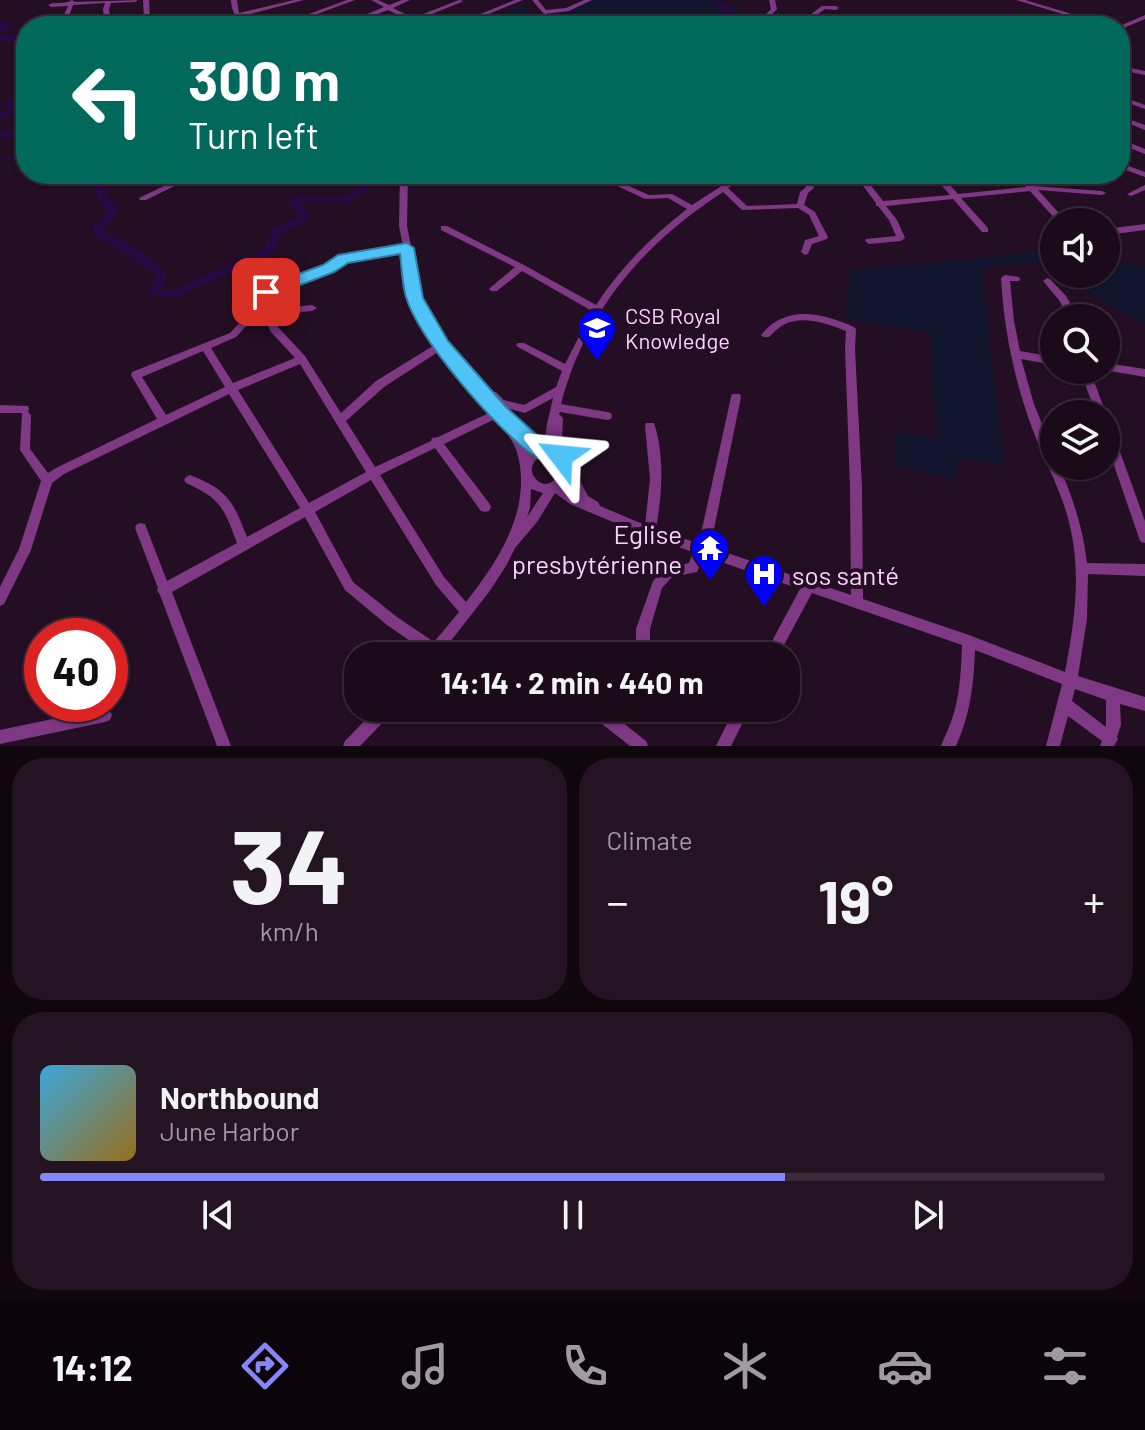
<!DOCTYPE html>
<meta charset="utf-8">
<style>
body{margin:0;font-family:Barlow,sans-serif;background:#241323;color:#f1f3f6;height:100vh;display:flex;flex-direction:column;font-size:30px;white-space:nowrap}
*{box-sizing:border-box;margin:0}
p{font-size:26px;color:#a09aa2}
.icon{flex:none;width:44px;height:44px;fill:none;stroke:currentColor;stroke-width:2;stroke-linecap:round;stroke-linejoin:round}
.map{position:relative;height:746px;overflow:hidden}
.details{display:flex;flex-direction:column;gap:12px;padding:12px;background:#0f060e;flex:1}
.details>*{flex:none}
.banner{position:absolute;left:16px;top:16px;width:1114px;height:168px;border-radius:32px;box-shadow:0 2px 6px #0004,0 0 0 2px #392b39;background:#00695c;color:#fff;overflow:hidden}
.tools{position:absolute;left:1040px;top:208px;display:grid;gap:16px}
.tools a{display:grid;place-items:center;width:80px;height:80px;border-radius:50%;background:#1b0a1a;box-shadow:0 2px 6px #0004,0 0 0 2px #392b39;font-size:40px}
.speed{position:absolute;left:24px;top:618px;display:flex;gap:16px;font-size:40px;font-weight:700;text-align:center}
.speed>*{display:grid;place-content:center;width:104px;height:104px;border-radius:50%;background:#1b0a1a;box-shadow:0 2px 6px #0004,0 0 0 2px #392b39;line-height:1}
.speed .limit{border:12px solid #d22;background:#fff;color:#111}
.pin{position:absolute;display:grid;place-items:center;width:68px;height:68px;color:#fff;margin:-34px;border-radius:16px;box-shadow:0 4px 12px #0006}
.me{position:absolute;width:88px;margin:-44px;rotate:299deg;stroke-linejoin:round;filter:drop-shadow(0 0 6px #0008)}
.turn{display:flex;align-items:center;gap:28px;height:168px;padding:0 40px;font-size:36px}
.turn .icon{width:104px;height:104px;stroke-width:2.5}
.turn b{display:block;font-size:56px;line-height:68px}
.big{font-size:60px;font-weight:700;line-height:1.1}
.details .widget{flex:1;display:flex;flex-direction:column;justify-content:center;gap:12px;min-width:0;padding:0 28px;border-radius:32px;background:#241323}
.details .dial{align-items:center;gap:0}
.dial b{font-size:104px;line-height:1}
.song{display:flex;align-items:center;gap:24px}
.cover{width:96px;height:96px;border-radius:12px;background:linear-gradient(135deg,hsl(200 70% 55%),hsl(40 70% 35%))}
.played{height:8px;border-radius:4px;background:linear-gradient(90deg,#8586f9 70%,#392b39 70%)}
.keys{display:flex;justify-content:space-around;direction:ltr}
.heat{display:flex;justify-content:space-between;align-items:center;font-size:44px;direction:ltr}
.details .tiles{flex:1;display:grid;gap:12px;grid-template-columns:1fr 1fr}
.widget:last-child{grid-column:span 2}
.trip{position:absolute;left:344px;top:642px;width:456px;height:80px;border-radius:32px;background:#1b0a1a;box-shadow:0 2px 6px #0004,0 0 0 2px #392b39;font-weight:700;line-height:80px;text-align:center}
.tabs{display:flex;height:128px;justify-content:space-around;align-items:center;background:#0b040a;color:#a09aa2}
.tabs .icon{width:56px;height:56px}
.tabs .active{color:#8586f9}
.tabs b{font-size:36px;color:#f1f3f6}
.map>svg:first-child{display:block}
</style>
<div class="map">
<svg width="1145" height="746" viewBox="0 0 1145 746">
<rect width="100%" height="100%" fill="#240e23"/>
<path fill="#11152e" d="M584 0H723L722 3 736 8 749 20 748 26H470L521 5 537 18Z
M404 174H488L441 185 404 187Z
M1054 249V273L1035 262 981 267 1004 464 961 457 953 479 896 464V432L937 439 930 333 845 319 852 269 918 265Z
M1106 261 1145 266V325L1056 274H1106Z"/>
<g fill="none" stroke-linecap="round" stroke-linejoin="round">
<path stroke="#280942" stroke-width="2" d="M0 160 26 152"/>
<path fill="#280942" fill-rule="evenodd" d="M710 0C722 0 737 12 745 21L742 26H734L737 21Z
M0 19 12 25V29L0 32V27L3 26 0 25Z
M0 34 18 37 22 43 26 44V50L16 47 12 41 0 40Z
M26 64V74L16 70Z
M26 90V97L15 104 21 106V110L0 120V113L10 108 5 106V102Z
M26 126V133L11 138 0 137V131L10 132Z
M94 174H104L105 189 118 211 109 224 103 227 106 233C125 242 160 259 168 278L161 289 170 291 264 249 273 228 297 218V214L288 202 295 196 345 197 376 174H432L427 177 380 180 348 203 302 201 300 203 309 214 308 220 282 233 273 254 175 298 149 295 147 292 156 278 154 273 95 235 91 226 101 220 106 211 94 189Z"/>
<path fill="#7f3884" fill-rule="evenodd" d="M72 0 75 2 138 0 135 2 111 3 109 9 111 26H105L103 9 105 3 73 5 68 19 69 26H63L62 19 68 6 51 7 48 5C55 1 65 5 72 0Z
M143 0H149L150 19 147 21 144 19Z
M231 0H237L239 13 294 0H304L242 16 253 26H247C236 16 232 15 231 0Z
M347 0H355L285 26H276Z
M371 0H378L389 5 402 0H410L393 8 413 18 459 0 464 1 417 20 427 26H420L388 10 347 26H339L384 7Z
M515 0H523L459 26H451Z
M532 0H538L546 10 566 8 584 0H592L569 11 544 14Z
M769 0H775L777 9 761 26H755L771 9Z
M1016 0H1025L1112 26H1103Z
M822 6H836L839 8 836 10 825 9 802 26H795Z
M1145 15V19L1126 27 1122 35 1120 36V28L1122 25Z
M1018 16 1038 21 1042 16 1047 17 1039 25 1016 19V17Z
M1120 66 1145 71V75L1120 70Z
M1120 96 1145 105V109L1120 100Z
M1120 116 1145 125V130L1120 120Z
M1120 139 1145 149V154L1120 144Z
M1120 163 1145 172V177L1120 168Z
M189 174H199L146 200H140L139 198Z
M400 174H408L407 226 424 310 445 343 489 392H496L504 400 524 405 556 387 562 371 518 347 516 345 518 343H524L565 364 592 311 522 271 497 291H491L489 289 491 287 515 267 441 230V226H447L524 265 596 305C621 267 651 237 687 209L668 198 645 199 592 174H602L649 195 672 194 692 205 740 174H749L728 188 747 206 797 204 800 192 806 187 800 174H808L814 188 808 193 804 205 815 212 828 237 827 239 812 244 808 254 805 255 801 252 805 240 819 236 809 215 798 208 742 210 723 192C642 245 586 310 561 404L607 412 611 413 612 416 611 419 607 420 560 412 559 414 563 418 562 441 566 455 588 496 598 502 600 506 645 525 650 479 645 426 646 423H654C665 456 662 495 656 529L697 543 702 529 731 397 732 394H740L741 397 714 529 707 546 806 580 810 578 814 580 816 583 851 595 850 487 845 349 846 331C829 324 803 315 785 324 779 327 774 332 769 337H763L761 335C786 304 822 313 854 327L856 329 855 349 862 487 863 599 969 635 1065 672C1074 625 1081 578 1071 531 1064 495 1045 462 1032 428 1014 379 1004 330 1001 278L1005 275 1019 277 1020 279 1019 281H1010L1014 321 1020 351 1054 357V365L1021 359 1022 362 1034 404 1054 454V466H1059C1073 498 1083 528 1087 563L1145 564V576L1088 574 1087 619 1078 676 1145 697V711L1120 704 1121 725 1117 737 1118 739 1114 746H1100L1102 741 1068 716 1060 746H1046L1062 684 975 650C974 683 970 716 956 746H941C944 738 948 730 951 722 960 697 961 671 962 645L812 593 778 656H764L800 589 704 556 697 572 672 577 662 588 650 629V640L659 656H644L636 642V629L653 581 665 568 689 563 693 552 646 536 570 504 555 493 537 522 515 548 506 566 489 592 439 656H424L426 652 387 625 345 590 305 517 172 592 231 746H217L160 595 157 590 158 588 135 528 137 524 141 523 145 524 167 581 237 543C224 508 221 499 186 483L184 480 186 477 190 475C228 490 233 501 247 537L300 508 229 394 64 474 52 483 31 550 4 604 0 606V587L19 549 41 481 20 450 22 413H0V405L28 406 29 409 28 412 31 415 30 449 48 473 56 468 157 419 131 375 132 372 230 333 249 312 262 310 263 290 326 267 341 257 403 246 399 226ZM404 251 414 310 436 344 376 381 341 413 305 356 278 327 272 315 312 311 317 308 312 305 271 309 270 294 332 271 347 261ZM263 316 271 332 295 358 233 383 211 348 236 337 255 317ZM441 350 493 411 438 437 432 438 431 441 375 467 346 421 384 387ZM203 351 225 387 166 415 142 377ZM300 364 366 472 309 503 238 390ZM553 398 547 424 544 445 502 407 525 413ZM499 417 498 419C504 430 513 440 517 452 533 508 499 560 466 602L444 577 380 475 435 448 481 511 485 512 489 511 491 507 489 503 444 444ZM520 437 532 449 528 453ZM546 454C576 458 551 499 535 478 527 468 535 457 546 454ZM568 479 577 497 563 487ZM371 480 436 585 459 612 434 642 397 617 353 582 315 512ZM531 489 543 493 527 517 530 508ZM1075 689 1106 700V727L1072 701Z
M854 174H862L883 201 950 195 932 174H940L958 194 1026 187 1014 174H1022L1034 186 1102 191 1106 193 1102 195 1038 190 1067 222H1058L1030 191 961 198 988 228V232H982L953 199 886 206 897 220 905 238 901 241 869 244 865 241 866 239 896 236 889 220 878 206H876V203Z
M1145 185V190L1131 196 1127 194Z
M1145 224V230L1106 235V229Z
M1047 278 1050 279 1066 296 1079 318H1069L1059 300 1043 281Z
M1106 363 1145 369V377L1104 370H1106Z
M1080 370H1090L1106 414H1096Z
M1106 423 1110 424 1111 427 1145 521V543L1141 542 1139 538 1106 442Z
M105 708 110 710 112 715 110 720 105 722 0 744V730Z
M377 708H394L392 713 360 746H343L345 741Z
M586 708H604L646 741 648 746H630L588 713Z
M735 708H750L731 746H716Z"/>
</g>
<path fill="#4fc3f7" stroke="#337fa1" stroke-width="2" d="M407 243 414 248 423 298 448 341 506 407 548 445 568 450 571 456 568 462C558 465 542 462 533 455 496 429 419 340 406 297 402 284 402 268 400 254L348 263 334 272 266 298 258 292 260 288 323 265 338 255Z"/>
<defs>
<symbol id="school-pin" viewBox="-11 -11 22 30"><path d="M0 17L-7.5 6A9.5 9.5 0 1 1 7.5 6Z" fill="#0000fc" stroke="#240e23"/><path d="M0-5L7-2L0 1L-7-2ZM-4 1L0 2.5L4 1V4Q0 6-4 4Z" fill="#fff"/></symbol>
<symbol id="temple-pin" viewBox="-11 -11 22 30"><path d="M0 17L-7.5 6A9.5 9.5 0 1 1 7.5 6Z" fill="#0000fc" stroke="#240e23"/><path d="M0-6L5-2H3V0L6.5 2.5H4V6H1.5V3h-3V6H-4V2.5H-6.5L-3 0V-2H-5Z" fill="#fff"/></symbol>
<symbol id="hospital-pin" viewBox="-11 -11 22 30"><path d="M0 17L-7.5 6A9.5 9.5 0 1 1 7.5 6Z" fill="#0000fc" stroke="#240e23"/><path d="M-5-5h3v3.5h4V-5h3V5h-3V1.5h-4V5h-3Z" fill="#fff"/></symbol>
</defs>
<g fill-rule="evenodd">
<use href="#school-pin" x="575" y="306" width="44" height="60"/>
<use href="#temple-pin" x="688" y="526" width="44" height="60"/>
<use href="#hospital-pin" x="742" y="552" width="44" height="60"/>
</g>
<g text-anchor="middle" dominant-baseline="central" stroke-width="8" stroke-linejoin="round" paint-order="stroke">
<g font-size="22" fill="#ffd1fe" stroke="#240e23" text-anchor="start">
<text x="625" y="315">CSB Royal<tspan x="625" dy="25">Knowledge</tspan></text>
</g>
<g font-size="26" fill="#ffd1fe" stroke="#240e23" text-anchor="end">
<text x="682" y="533">Eglise<tspan x="682" dy="30">presbytérienne</tspan></text>
<text x="792" y="574" text-anchor="start">sos santé</text>
</g>
</g>
</svg>
<div class="tools">
<a><svg class="icon" aria-label="sound" viewBox="0 0 24 24"><path d="M4 9h4l5-4v14l-5-4H4zM17 9q2 3 0 6"/></svg></a>
<a><svg class="icon" aria-label="search" viewBox="0 0 24 24"><circle cx="10" cy="10" r="6"/><path d="M15 15l6 6"/></svg></a>
<a><svg class="icon" aria-label="layers" viewBox="0 0 24 24"><path d="M12 4l9 5-9 5-9-5zM3 14l9 5 9-5"/></svg></a>
</div>
<div class="speed"><div class="limit">40</div></div>
<div class="pin" style="left:266px;top:292px;background:#d93025"><svg class="icon" aria-label="arrive" viewBox="0 0 24 24"><path d="M6 21V4h12l-3 4 3 4H6"/></svg></div>
<svg class="me" style="left:561px;top:456px" viewBox="-20 -20 40 40"><path d="M0-17L14 15 0 8-14 15z" fill="#4fc3f7" stroke="#fff" stroke-width="4"/></svg>
<div class="trip">14:14 · 2 min · 440 m</div>
<div class="banner">
<div class="turn"><svg class="icon" aria-label="left" viewBox="0 0 24 24"><path d="M17 20v-9H6M10 6l-5 5 5 5"/></svg><div><b>300 m</b>Turn left</div></div>
</div>
</div>
<section class="details">
<div class="tiles">
<div class="widget dial"><b>34</b><p>km/h</p></div>
<div class="widget"><p>Climate</p>
<div class="heat"><a>−</a><b class="big">19°</b><a>+</a></div>
</div>
<div class="widget">
<div class="song"><i class="cover"></i><div><b>Northbound</b><p>June Harbor</p></div></div>
<div class="played"></div>
<div class="keys"><svg class="icon" aria-label="previous" viewBox="0 0 24 24"><path d="M18 5L8 12l10 7zM5 5v14"/></svg><svg class="icon" aria-label="pause" viewBox="0 0 24 24"><path d="M8 5v14M16 5v14"/></svg><svg class="icon" aria-label="next" viewBox="0 0 24 24"><path d="M6 5l10 7-10 7zM19 5v14"/></svg></div>
</div>
</div>
</section>
<nav class="tabs">
<b>14:12</b>
<svg class="icon active" aria-label="directions" viewBox="0 0 24 24"><path d="M12 3l9 9-9 9-9-9zM9 14v-3h6M13 9l2 2-2 2"/></svg>
<svg class="icon" aria-label="music" viewBox="0 0 24 24"><path d="M9 18V5l10-2v13"/><circle cx="6" cy="18" r="3"/><circle cx="16" cy="16" r="3"/></svg>
<svg class="icon" aria-label="phone" viewBox="0 0 24 24"><path d="M5 4h4l2 5-3 2q2 4 5 5l2-3 5 2v4C11 20 4 13 5 4z"/></svg>
<svg class="icon" aria-label="climate" viewBox="0 0 24 24"><path d="M12 3v18M4 7l16 10M4 17L20 7"/></svg>
<svg class="icon" aria-label="car" viewBox="0 0 24 24"><path d="M5 17H2v-5l4-1 3-4h7l3 4 3 1v5h-3M9 17h6M6 11h13"/><circle cx="7" cy="17" r="2"/><circle cx="17" cy="17" r="2"/></svg>
<svg class="icon" aria-label="filters" viewBox="0 0 24 24"><path d="M4 7h16M4 17h16"/><circle cx="9" cy="7" r="2"/><circle cx="15" cy="17" r="2"/></svg>
</nav>
